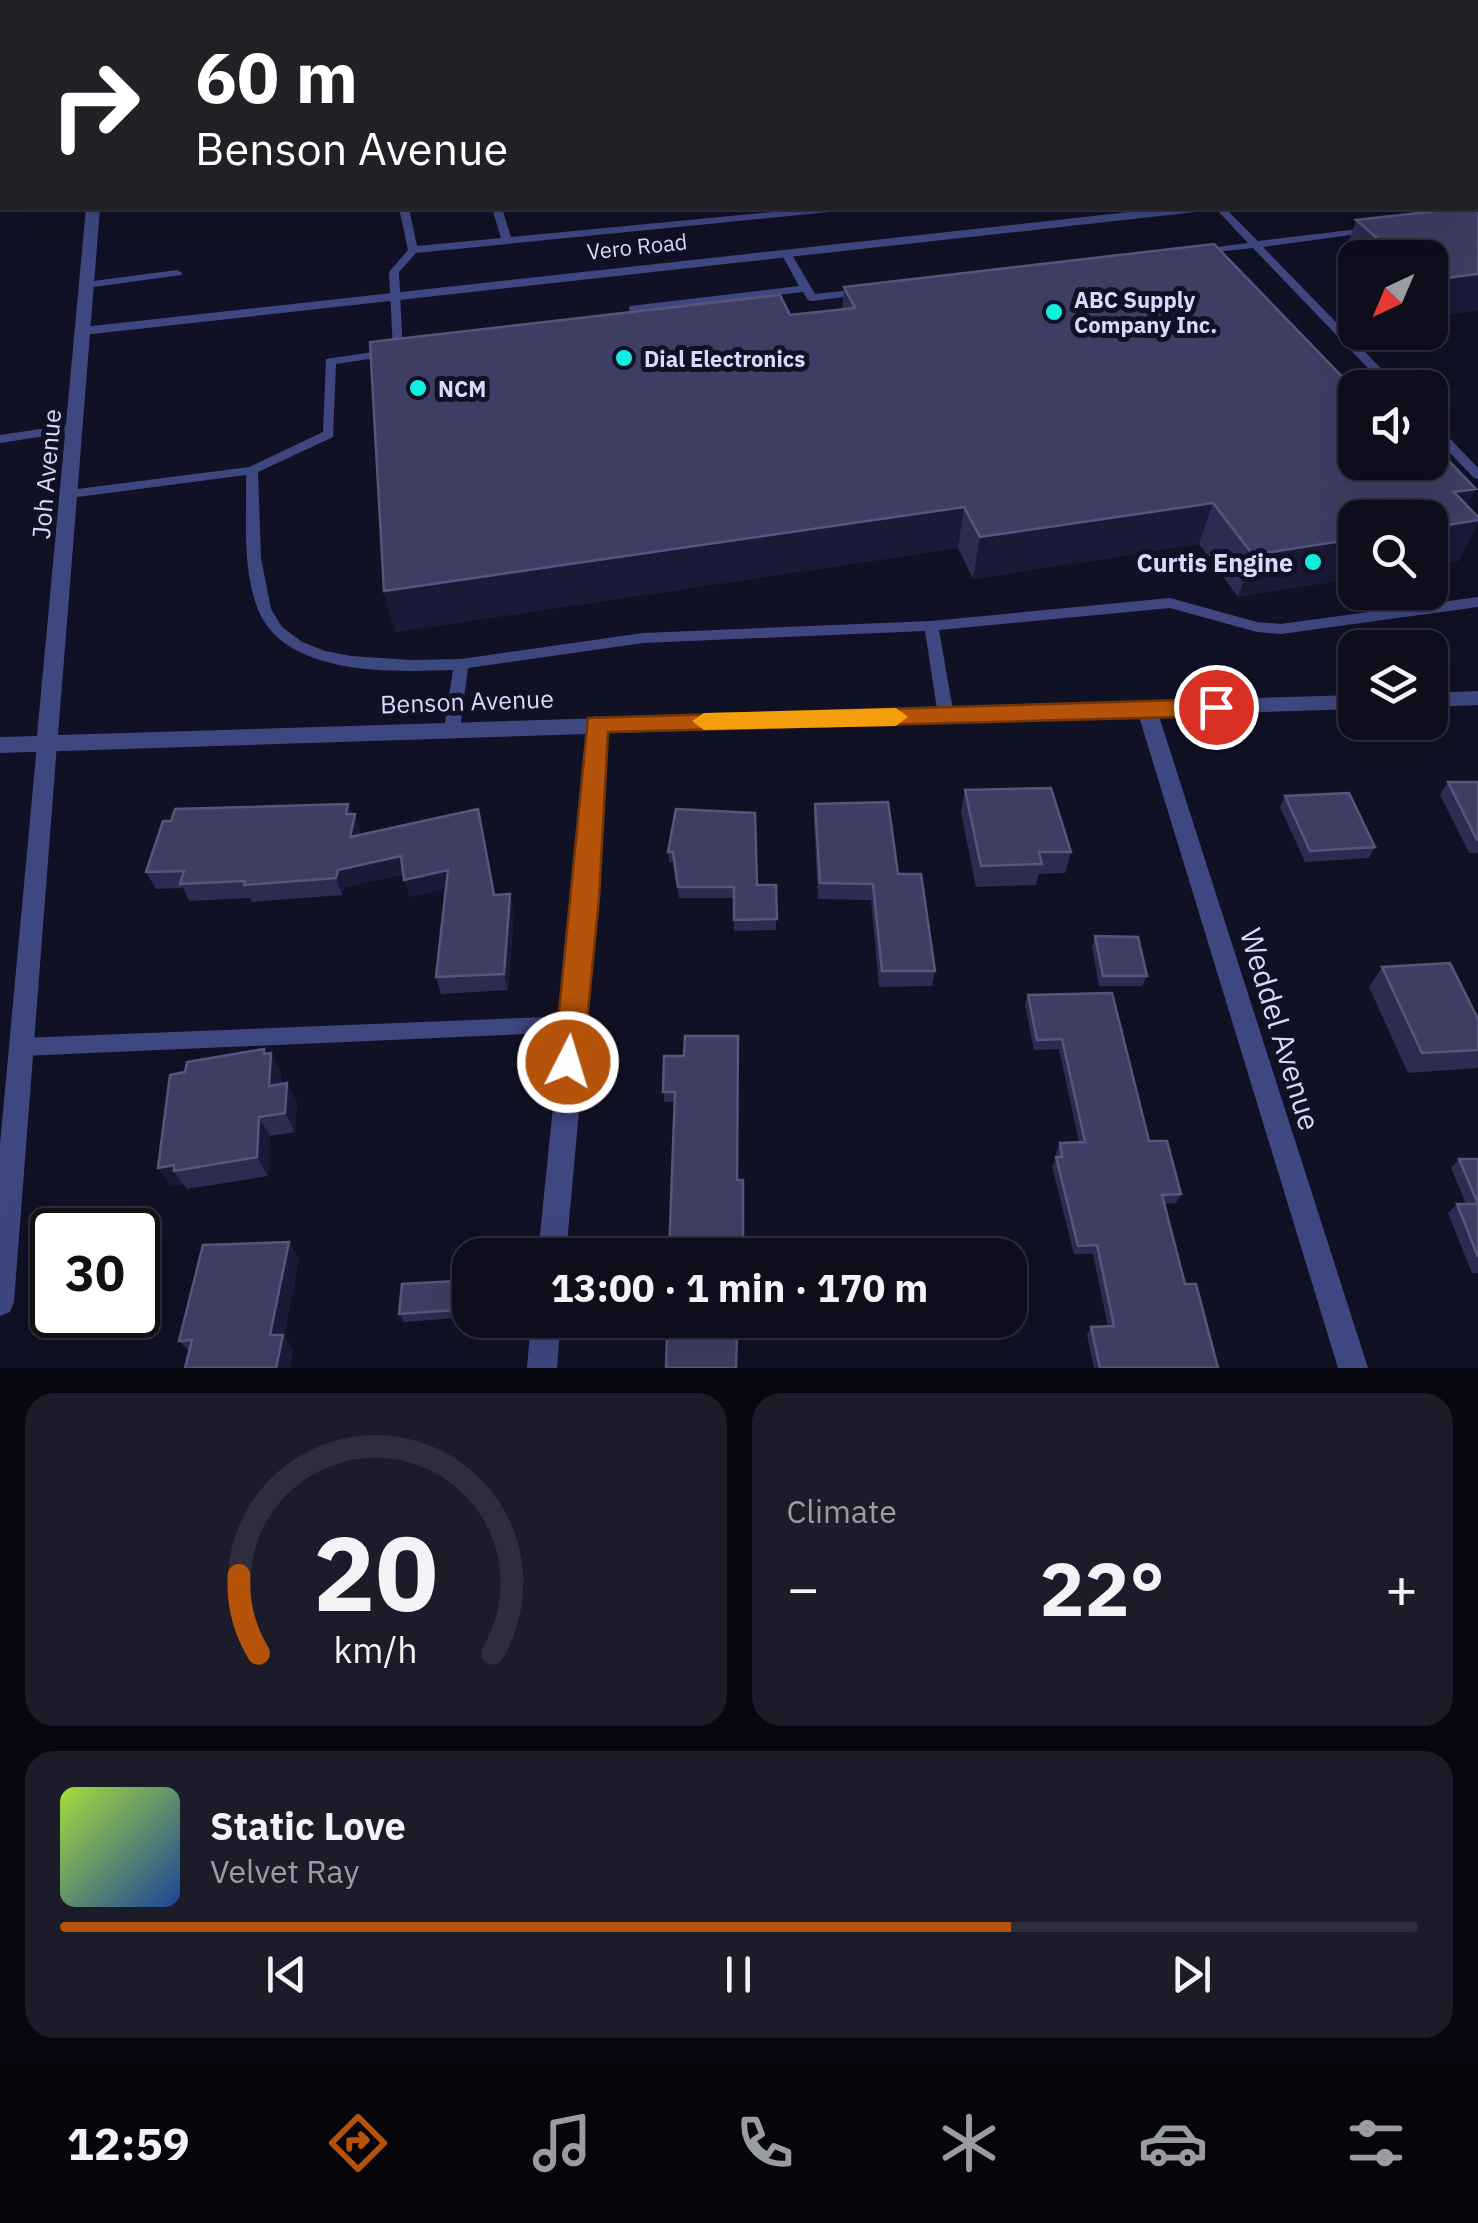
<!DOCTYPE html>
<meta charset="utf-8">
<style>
body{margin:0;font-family:"IBM Plex Sans",sans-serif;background:#1b1b29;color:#f1f3f6;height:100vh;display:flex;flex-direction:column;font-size:38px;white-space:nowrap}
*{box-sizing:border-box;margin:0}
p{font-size:32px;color:#9a9ca3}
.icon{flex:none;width:55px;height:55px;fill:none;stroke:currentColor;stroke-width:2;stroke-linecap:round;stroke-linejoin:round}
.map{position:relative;height:1368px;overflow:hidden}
.side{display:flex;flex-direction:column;gap:25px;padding:25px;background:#07070f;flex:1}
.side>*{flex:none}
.banner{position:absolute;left:0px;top:0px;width:1480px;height:210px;box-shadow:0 10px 40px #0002,0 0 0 2px #2d2d3b;background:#202124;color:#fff;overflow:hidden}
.needle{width:65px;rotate:224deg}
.controls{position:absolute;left:1338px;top:240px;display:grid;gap:20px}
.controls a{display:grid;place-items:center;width:110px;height:110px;border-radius:20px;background:#0d0d1c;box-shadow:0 10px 40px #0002,0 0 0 2px #2d2d3b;font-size:50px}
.speed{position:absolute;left:30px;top:1208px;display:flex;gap:20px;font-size:50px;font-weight:700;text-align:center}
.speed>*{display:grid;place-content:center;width:130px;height:130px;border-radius:50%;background:#0d0d1c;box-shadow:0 10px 40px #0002,0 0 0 2px #2d2d3b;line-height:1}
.speed .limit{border:5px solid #111;border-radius:15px;background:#fff;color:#111}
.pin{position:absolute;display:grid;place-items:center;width:85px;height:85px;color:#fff;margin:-42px;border:5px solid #fff;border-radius:50%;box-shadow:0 2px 10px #0007}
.me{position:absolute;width:110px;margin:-55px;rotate:5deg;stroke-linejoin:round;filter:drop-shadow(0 0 8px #0008)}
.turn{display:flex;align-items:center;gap:35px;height:210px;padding:0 30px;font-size:45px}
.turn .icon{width:130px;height:130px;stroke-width:2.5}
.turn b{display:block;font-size:70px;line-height:85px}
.big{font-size:75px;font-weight:800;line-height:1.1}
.side .card{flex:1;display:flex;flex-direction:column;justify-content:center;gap:15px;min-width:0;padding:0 35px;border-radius:30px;background:#1b1b29}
.side .dial{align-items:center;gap:0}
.dial svg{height:260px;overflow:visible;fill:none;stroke:#2d2d3b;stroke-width:7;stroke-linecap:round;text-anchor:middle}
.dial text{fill:#f1f3f6;stroke:none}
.song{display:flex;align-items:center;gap:30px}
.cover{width:120px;height:120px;border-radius:15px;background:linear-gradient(135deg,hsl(80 70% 55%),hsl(220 70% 35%))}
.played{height:10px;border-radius:5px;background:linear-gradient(90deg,#b45309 70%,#2d2d3b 70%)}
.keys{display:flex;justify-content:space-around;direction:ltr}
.heat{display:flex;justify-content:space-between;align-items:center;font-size:55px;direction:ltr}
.side .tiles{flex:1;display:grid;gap:25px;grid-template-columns:1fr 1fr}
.card:last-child{grid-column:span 2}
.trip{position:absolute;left:452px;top:1238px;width:575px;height:100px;border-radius:30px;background:#0d0d1c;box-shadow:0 10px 40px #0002,0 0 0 2px #2d2d3b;font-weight:800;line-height:100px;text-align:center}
.dock{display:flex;height:160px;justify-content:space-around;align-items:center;background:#05050b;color:#9a9ca3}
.dock .icon{width:70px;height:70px}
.dock .active{color:#b45309}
.dock b{font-size:45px;color:#f1f3f6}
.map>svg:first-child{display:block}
</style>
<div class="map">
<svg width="1478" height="1368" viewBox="0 0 1478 1368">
<rect width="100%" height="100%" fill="#111125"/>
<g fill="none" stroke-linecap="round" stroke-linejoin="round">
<path fill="#3f4781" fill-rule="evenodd" d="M1066 0H1075L1077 2H1069Z
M1150 0H1159L1161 2H1153Z
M1303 0H1313L1315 2H1306Z
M1359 0H1394L1390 2H1357Z
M0 106 2 107V111L0 112Z
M2 190V196L0 197V191Z
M399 208H409L417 246 501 238 492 208H502L511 237 814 208H844L839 211 416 253 399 272 403 354 336 364 333 437 258 472 261 558 271 609 282 627 302 642 325 651 351 656 411 660 461 659 643 633 931 621 1170 598 1257 622 1281 624 1478 597V607L1281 634 1257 632 1170 608 939 630 954 716 951 720H941L938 716 925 631 643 643 468 668 460 729 457 733H447L444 729 453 670C391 672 280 677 256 604 242 563 247 517 246 475L70 498 64 494 70 490 249 467 323 432 326 359 393 349 389 272 408 250Z
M1215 208H1225L1258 241 1376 227 1377 229 1372 232 1263 247 1400 388H1387L1253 248 1197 254 1196 252 1201 249 1248 243Z
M786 250 791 253 815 294 860 289 865 292 860 295 812 301 808 300 803 292 640 311 646 330 640 333 634 330 629 308 630 306 799 286 781 253Z
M177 270 182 273 181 275 86 288 81 285 86 282Z
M1430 421 1434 422 1478 468V479L1474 478 1430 432Z
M74 424 80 428 78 431 0 443V435Z
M572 1016 579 1018 581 1024 579 1030 572 1032 22 1056 15 1053 13 1047 15 1041 22 1038Z"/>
<path fill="#3f4781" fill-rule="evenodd" d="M1165 208H1203L1196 212 83 335 76 331 83 327Z
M1147 703 1157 710 1368 1368H1338L1137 710Z
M596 716 603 719 606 724 598 898 566 1255H538L574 898 586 724 589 719Z
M47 736 54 738 57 744 14 1302 10 1312 0 1316V1144L37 744 40 738Z
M531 1320H561L557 1368H527Z"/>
<path fill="#3f4781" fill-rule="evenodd" d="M86 208H100L58 735 1355 695V709L0 753V737L37 736Z
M1478 691V705L1430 707V693Z"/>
<path fill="#f45bbe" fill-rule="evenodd" d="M2 38V48L0 49V39Z"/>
</g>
<path fill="#2c2b52" d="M1463 208 1430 258H1355V269L1343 258 1356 220Z
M844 287 1468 507 1459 561 1238 597 1199 544 973 579 958 548 395 632 384 591 790 315 842 309Z
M1448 782H1478V853H1469L1440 795Z
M965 790 1071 852 1065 873 1039 874 1036 885 976 887 961 812Z
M1285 796 1375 847 1369 858 1305 862 1280 807Z
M348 804 352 814H355L360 832V835L495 895 514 911 508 990 441 994 436 977 446 888 410 897 404 874 344 887 342 895 252 902 250 898 189 901 183 888 156 889 146 872Z
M815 804 898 874 935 971 932 986 879 987 871 900 818 899 814 820Z
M676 809 757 885H776V930L734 931V898H679L673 862H669L668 852Z
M1095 936 1147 976 1142 986H1099L1092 947Z
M1382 967 1478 1019V1067L1477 1068 1408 1073 1369 987Z
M1028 995 1149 1141 1181 1194 1176 1203 1164 1204 1185 1284 1218 1368H1094L1087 1335 1091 1327H1108L1093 1254H1074L1052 1166 1057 1157 1056 1152 1060 1143H1079L1059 1049 1034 1050 1025 1005Z
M264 1049 267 1054 271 1053 281 1073V1084L297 1102 295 1132 270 1136 268 1176 187 1189 183 1184 171 1186 158 1168Z
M664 1056 737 1180 743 1255 675 1102H664Z
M1459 1159H1478V1273H1472L1448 1213 1457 1204H1466L1451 1168Z
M299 1258 284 1336 293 1349 290 1368H185L189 1351 179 1341Z
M456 1281 460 1289 458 1318 404 1322 399 1314Z
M895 1320H974L972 1326 896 1328Z"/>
<path fill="#191938" d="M939 0H1051L1050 2H939Z
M1478 274V311L1430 317V280Z
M1476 489 1459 523 1478 520V524L1459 561 1430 566V528L1454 492Z
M1213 503 1199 544 973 579 980 537Z
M964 507 958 548 395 632 384 591Z
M1355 539V578L1238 597 1253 555Z
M348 804 354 819 355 814 360 832 356 855 350 837 346 814Z
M401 856 406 873 344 887 342 895 336 878 338 870Z
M448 870 452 887 410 897 404 880Z
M510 894 514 911 508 990 504 974Z
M264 1049 271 1062V1053L281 1073 279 1105 269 1086Z
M287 1083 297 1102 295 1132 285 1113Z
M259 1117 270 1136 268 1176 257 1157Z
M174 1165V1171L183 1184 171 1186 158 1168Z
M289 1242 299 1258 284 1336 293 1349 290 1368H276L270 1335Z
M456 1281 460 1289 458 1318 455 1310Z"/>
<path fill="#3e3e64" stroke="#56567c" stroke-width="2.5" d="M858 0H960L962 2H827Z
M2 116V147H0V117Z
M1478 206V274L1430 280V258H1400L1356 220 1463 208H1478Z
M1214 244 1355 390V462H1425L1426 464 1449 461 1476 489 1454 492 1478 517V520L1430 528V518H1355V539L1253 555 1213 503 980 537 964 507 384 591 370 342 780 295 790 315 855 308 844 287Z
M1448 782H1478V840H1477Z
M1051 788 1071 852H1039L1042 864 981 866 965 790Z
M1349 793 1375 847 1310 851 1285 796Z
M888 802 898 874H921L935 971H882L873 884 820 883 815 804Z
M348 804 346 814H355L350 837 478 809 494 895 510 894 504 974 436 977 448 870 404 880 401 856 338 870 336 878 244 885 245 881 180 884 184 871 146 872 163 821H171L175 809Z
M676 809 755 813 757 885H776L777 919 734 920V887H678L673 852H668Z
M1095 936 1138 937 1147 976H1103Z
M1450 963 1478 1019V1050L1422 1053 1382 967Z
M1112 993 1149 1141H1167L1181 1194 1162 1195 1185 1284H1196L1218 1368H1100L1091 1327 1114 1326 1097 1245 1078 1246 1056 1157H1062L1060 1143 1085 1142 1062 1039 1037 1040 1028 995Z
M685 1036H738L737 1180H743V1255H669L675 1092H663L664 1056H684Z
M264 1049V1054L271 1053 269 1086 287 1083 285 1113 259 1117 257 1157 174 1171V1165L158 1168 170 1075 185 1072 187 1062Z
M1459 1159H1478V1257L1457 1204H1478Z
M289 1242 270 1335H283L276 1368H185L192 1340 179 1341 203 1245Z
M456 1281 455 1310 399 1314 402 1284Z
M667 1333 737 1334 736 1368H666Z"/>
<path fill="#b45309" stroke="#753606" stroke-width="2.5" d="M1216 699 1228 707 1216 716 608 732 599 898 583 1062 579 1072 568 1076 558 1072 554 1062 588 718Z"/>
<path fill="#f59e0b" d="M896 708 908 717 896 726 704 730 692 721 704 713Z"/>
<g fill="#11efe0" stroke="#111125" stroke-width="4">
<circle cx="1054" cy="312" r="10"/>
<circle cx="624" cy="358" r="10"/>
<circle cx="418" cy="388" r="10"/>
<circle cx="1313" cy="562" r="10"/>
</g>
<g text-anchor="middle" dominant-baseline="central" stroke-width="10" stroke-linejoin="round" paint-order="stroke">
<g font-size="22" fill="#d8d9fc" stroke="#111125">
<text transform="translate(637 246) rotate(-6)">Vero Road</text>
</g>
<g font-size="22" font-weight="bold" fill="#d8d9fc" stroke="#111125" text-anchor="start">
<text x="1074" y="299">ABC Supply<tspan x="1074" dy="25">Company Inc.</tspan></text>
<text x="644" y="358">Dial Electronics</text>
<text x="438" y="388">NCM</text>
</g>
<g font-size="25" fill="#d8d9fc" stroke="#111125">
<text transform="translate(46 474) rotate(-85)">Joh Avenue</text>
<text transform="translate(467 701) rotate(-2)">Benson Avenue</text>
</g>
<g font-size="25" font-weight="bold" fill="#d8d9fc" stroke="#111125" text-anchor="end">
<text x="1293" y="562">Curtis Engine</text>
</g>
<g font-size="30" fill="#d8d9fc" stroke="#111125">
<text transform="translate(1281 1029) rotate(73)">Weddel Avenue</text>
</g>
</g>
</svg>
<div class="controls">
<a><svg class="needle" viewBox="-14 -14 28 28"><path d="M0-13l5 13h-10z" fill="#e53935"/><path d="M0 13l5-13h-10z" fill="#9a9ca3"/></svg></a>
<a><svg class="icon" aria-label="sound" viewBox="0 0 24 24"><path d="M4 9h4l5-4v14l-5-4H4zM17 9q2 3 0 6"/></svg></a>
<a><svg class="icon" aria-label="search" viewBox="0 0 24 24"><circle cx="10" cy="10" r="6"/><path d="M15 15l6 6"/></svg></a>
<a><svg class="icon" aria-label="layers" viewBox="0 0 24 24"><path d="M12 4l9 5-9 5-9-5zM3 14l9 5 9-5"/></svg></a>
</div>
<div class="speed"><div class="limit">30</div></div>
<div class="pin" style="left:1216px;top:707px;background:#d93025"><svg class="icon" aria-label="arrive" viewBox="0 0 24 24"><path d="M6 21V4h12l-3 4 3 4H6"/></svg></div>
<svg class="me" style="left:568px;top:1062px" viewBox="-20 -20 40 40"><circle r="17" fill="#b45309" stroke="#fff" stroke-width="3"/><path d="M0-11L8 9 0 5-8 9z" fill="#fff"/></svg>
<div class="trip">13:00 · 1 min · 170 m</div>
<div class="banner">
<div class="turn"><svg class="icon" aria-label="right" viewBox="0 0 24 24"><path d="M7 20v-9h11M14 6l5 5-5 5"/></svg><div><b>60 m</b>Benson Avenue</div></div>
</div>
</div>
<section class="side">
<div class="tiles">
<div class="card dial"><svg viewBox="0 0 100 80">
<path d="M14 69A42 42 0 1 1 86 69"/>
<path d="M14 69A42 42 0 0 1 8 45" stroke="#b45309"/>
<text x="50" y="56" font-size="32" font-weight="700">20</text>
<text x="50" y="72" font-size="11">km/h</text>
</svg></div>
<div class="card"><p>Climate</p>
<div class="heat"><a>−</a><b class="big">22°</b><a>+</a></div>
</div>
<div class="card">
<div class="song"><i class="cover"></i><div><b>Static Love</b><p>Velvet Ray</p></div></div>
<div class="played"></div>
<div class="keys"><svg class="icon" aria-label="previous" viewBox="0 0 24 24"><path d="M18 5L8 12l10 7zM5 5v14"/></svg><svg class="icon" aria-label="pause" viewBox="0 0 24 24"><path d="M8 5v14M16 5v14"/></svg><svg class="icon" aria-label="next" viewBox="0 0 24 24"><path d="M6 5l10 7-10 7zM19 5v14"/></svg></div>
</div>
</div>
</section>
<nav class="dock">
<b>12:59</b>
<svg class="icon active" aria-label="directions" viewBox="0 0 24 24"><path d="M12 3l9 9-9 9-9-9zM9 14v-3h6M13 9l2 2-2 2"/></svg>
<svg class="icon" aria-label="music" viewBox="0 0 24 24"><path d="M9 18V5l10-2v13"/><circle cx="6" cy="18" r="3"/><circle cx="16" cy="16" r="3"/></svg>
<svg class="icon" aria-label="phone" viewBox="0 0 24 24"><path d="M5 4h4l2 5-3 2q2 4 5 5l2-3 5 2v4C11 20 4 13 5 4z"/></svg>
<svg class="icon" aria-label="climate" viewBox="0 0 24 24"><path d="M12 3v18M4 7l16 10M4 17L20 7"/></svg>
<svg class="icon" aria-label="car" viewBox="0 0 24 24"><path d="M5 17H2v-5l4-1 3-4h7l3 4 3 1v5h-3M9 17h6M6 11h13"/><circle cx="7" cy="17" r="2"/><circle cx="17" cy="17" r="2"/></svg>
<svg class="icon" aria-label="filters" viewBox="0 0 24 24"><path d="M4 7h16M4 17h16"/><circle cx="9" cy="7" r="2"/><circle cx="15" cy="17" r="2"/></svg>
</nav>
